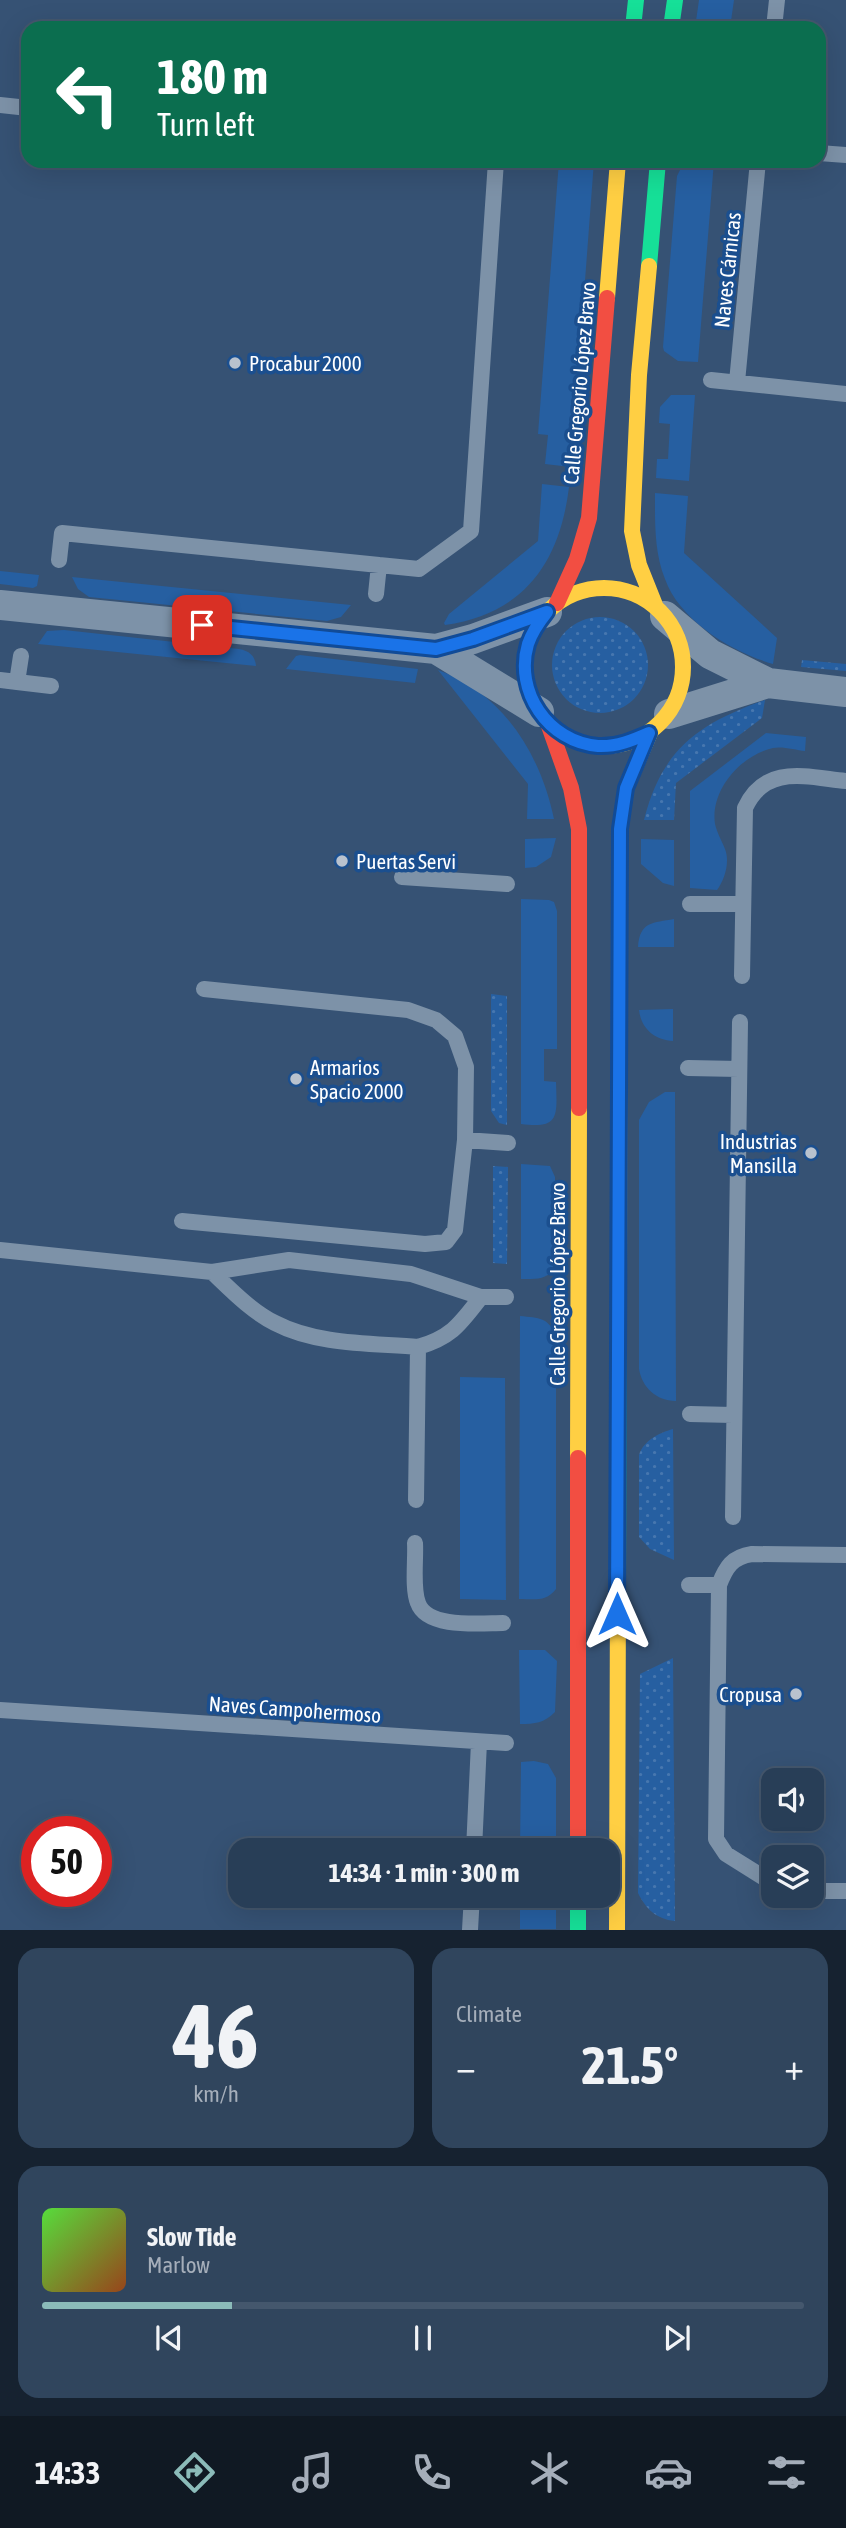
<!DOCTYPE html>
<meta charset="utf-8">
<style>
body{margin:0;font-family:"Asap Condensed",sans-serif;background:#30455d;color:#f1f3f6;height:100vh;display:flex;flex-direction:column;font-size:26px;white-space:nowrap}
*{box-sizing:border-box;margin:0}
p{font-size:23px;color:#a5aeba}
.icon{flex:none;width:38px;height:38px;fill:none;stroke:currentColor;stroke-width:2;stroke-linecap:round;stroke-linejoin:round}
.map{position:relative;height:1930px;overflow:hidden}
.panel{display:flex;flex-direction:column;gap:18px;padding:18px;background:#162230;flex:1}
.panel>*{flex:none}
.guide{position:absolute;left:21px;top:21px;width:805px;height:147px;border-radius:21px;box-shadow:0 7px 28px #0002,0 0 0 2px #44576d;background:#0b6e4f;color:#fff;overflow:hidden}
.buttons{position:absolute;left:761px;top:1768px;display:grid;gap:14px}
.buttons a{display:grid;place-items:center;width:63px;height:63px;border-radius:14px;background:#283e57;box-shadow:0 7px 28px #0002,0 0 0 2px #44576d;font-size:35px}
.speed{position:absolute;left:21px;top:1816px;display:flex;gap:14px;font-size:35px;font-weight:700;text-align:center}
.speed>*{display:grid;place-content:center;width:91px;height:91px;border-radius:50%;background:#283e57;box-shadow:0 7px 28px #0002,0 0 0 2px #44576d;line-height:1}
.speed .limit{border:10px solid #d22;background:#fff;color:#111}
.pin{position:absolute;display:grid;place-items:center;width:60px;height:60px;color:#fff;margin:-30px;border-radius:14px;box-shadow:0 4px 10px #0006}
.me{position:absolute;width:77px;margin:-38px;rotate:0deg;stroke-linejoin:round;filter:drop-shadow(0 0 5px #0008)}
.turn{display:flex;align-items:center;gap:24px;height:147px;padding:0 21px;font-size:32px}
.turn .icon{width:91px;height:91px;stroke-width:2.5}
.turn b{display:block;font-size:49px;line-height:60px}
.big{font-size:52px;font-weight:700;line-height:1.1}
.panel .card{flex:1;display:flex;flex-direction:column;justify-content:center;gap:10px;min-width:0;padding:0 24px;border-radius:21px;background:#30455d}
.panel .dial{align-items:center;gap:0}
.dial b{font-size:91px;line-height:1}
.song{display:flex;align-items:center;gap:21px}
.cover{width:84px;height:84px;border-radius:10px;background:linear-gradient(135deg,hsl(110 70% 55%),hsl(20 70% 35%))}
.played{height:7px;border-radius:4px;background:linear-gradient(90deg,#8bbbb9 25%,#44576d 25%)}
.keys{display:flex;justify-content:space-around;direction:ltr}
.heat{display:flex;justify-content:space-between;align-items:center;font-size:38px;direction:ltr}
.panel .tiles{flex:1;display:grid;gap:18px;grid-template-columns:1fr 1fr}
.card:last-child{grid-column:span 2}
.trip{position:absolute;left:228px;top:1838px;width:392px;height:70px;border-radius:21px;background:#283e57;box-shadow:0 7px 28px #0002,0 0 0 2px #44576d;font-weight:700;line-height:70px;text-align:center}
.tabs{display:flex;height:112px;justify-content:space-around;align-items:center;background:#101923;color:#a5aeba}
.tabs .icon{width:49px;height:49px}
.tabs .selected{color:#8bbbb9}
.tabs b{font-size:32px;color:#f1f3f6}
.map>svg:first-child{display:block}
</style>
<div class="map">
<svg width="846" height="1930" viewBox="0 0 846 1930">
<defs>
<pattern id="garden-dots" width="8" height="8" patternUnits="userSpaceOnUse" patternTransform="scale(1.75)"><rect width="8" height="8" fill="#265fa1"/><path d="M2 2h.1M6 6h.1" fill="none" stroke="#4777af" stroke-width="1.8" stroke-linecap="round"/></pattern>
</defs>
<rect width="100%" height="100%" fill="#365274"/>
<path fill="#265fa1" d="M699 0H734L730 28H695Z
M559 161H594L571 467 545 464 548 435 538 434Z
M693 161H714L698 362 678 361 664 351 663 347 677 176 683 164Z
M671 395H695L689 481 656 478 657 459H668L670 424 659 423 660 407Z
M542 484 569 487C560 562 524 614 445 625L444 623 449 614 538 541Z
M655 493 688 496 684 553 777 638 773 664C732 652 680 621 665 579 654 552 655 521 655 493Z
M0 571 39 575 37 586 33 588 0 584Z
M72 577 351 605 341 617 327 621 89 597 78 589Z
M64 630 239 649C249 651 255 655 256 666L38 644 47 631Z
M300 655 418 669 415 683 286 669 296 656Z
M438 670C502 692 541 755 554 819H527L528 784Z
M766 733 806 737 805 751C796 750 782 746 773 748 741 755 710 790 715 824 717 833 722 841 725 849 730 862 725 879 717 890L690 888V791Z
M556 838 551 857 536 867 525 868V839Z
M641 839 674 840V886L663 883 641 864Z
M521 899 549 900 554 902 557 911V1049H544V1081L556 1082C557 1116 560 1129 521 1124Z
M674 919V947H638C640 921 653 923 674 919Z
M673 1009V1041C654 1040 641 1028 639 1010Z
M665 1092H675L676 1401C656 1401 642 1387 639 1369V1120L649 1102Z
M521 1164 550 1166 555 1177 556 1267C547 1280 536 1279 521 1279Z
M520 1316C539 1318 549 1317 556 1337V1589C546 1602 535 1599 519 1599Z
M460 1377 505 1378 506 1600 460 1599Z
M519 1650H545L557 1661 555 1712C544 1723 535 1724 520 1724Z
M534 1761 548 1764 556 1778V1850H520L521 1762Z
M520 1895H556V1929H520Z"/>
<path fill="url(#garden-dots)" d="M552 665a48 48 0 1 1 96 0a48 48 0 1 1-96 0Z
M802 660 846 664V671L801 667Z
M765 700 762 718 676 783 674 820H644C662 749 698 724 765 700Z
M491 994 507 996V1125L499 1123 491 1111Z
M493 1166 508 1167 507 1264 493 1263Z
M673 1429 674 1560 650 1549 639 1537V1455C644 1440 659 1433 673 1429Z
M673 1658 675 1921C656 1919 646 1909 638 1893L640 1674Z"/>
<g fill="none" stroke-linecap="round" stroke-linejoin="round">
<path stroke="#7d92a8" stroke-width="16" d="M774 28 777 0
M0 105 28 108
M819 153 846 155
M711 380 846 394
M737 382 758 161
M59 560 62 533 379 565 376 594
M379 565 419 569 471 531 496 161
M0 680 17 682 21 656
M17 682 51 686
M402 877 507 884
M690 904H743
M742 976 745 808C765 764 806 777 846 781
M688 1068 739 1069
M465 1140 508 1143
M182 1221 425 1244 446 1242 455 1230 465 1140 466 1067 455 1036 436 1020 408 1010 204 989
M0 1250 212 1272 289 1260 411 1274 481 1297H506
M212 1272C231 1290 251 1311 275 1323 317 1345 371 1343 418 1347 452 1337 460 1324 481 1297
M690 1414 733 1415
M416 1500 418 1347
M733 1517 740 1022
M415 1543C416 1560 412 1588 418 1603 427 1629 481 1623 503 1623
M689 1585H719
M0 1710 506 1743
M474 1850 479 1742
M774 1884 726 1854 716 1839 719 1585C726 1567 732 1557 752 1554L846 1555
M812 1891H846
M470 1930 472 1895"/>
<path stroke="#7d92a8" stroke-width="30" d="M0 605 436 649 539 712
M665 616 710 654 768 683 846 692
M436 649 473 639 547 612
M669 714 768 683"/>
<path stroke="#16e098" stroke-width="16" d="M633 28 636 0
M671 28 675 0
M649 266 658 161
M618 1580 619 1280
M578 1895V1930"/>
<path stroke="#ffcf43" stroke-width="16" d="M649 266 639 375 632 531 639 565 655 605
M607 298 618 161
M525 667a79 79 0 1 1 158 0a79 79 0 1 1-158 0Z
M619 1280 620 829 626 788 650 733
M578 1458 579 1108
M617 1930 618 1580"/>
<path stroke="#f24e42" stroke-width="16" d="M557 603 577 559 589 518 607 298
M548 723 571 788 579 829V1108
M578 1850V1458"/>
</g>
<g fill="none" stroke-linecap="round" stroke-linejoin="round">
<defs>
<path id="route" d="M202 625 436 649 473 639 547 612C539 622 532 632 528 644 514 691 548 742 598 746 617 747 633 740 649 733L626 788 620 829 617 1614"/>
</defs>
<use href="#route" stroke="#114b97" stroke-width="18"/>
<use href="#route" stroke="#1a73e8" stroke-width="12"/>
</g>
<g fill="#b9c2ce" stroke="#1b4f8f" stroke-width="2.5">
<circle cx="235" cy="363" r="7"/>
<circle cx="342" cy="861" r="7"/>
<circle cx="296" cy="1079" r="7"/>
<circle cx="811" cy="1153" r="7"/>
<circle cx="796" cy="1694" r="7"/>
</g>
<g text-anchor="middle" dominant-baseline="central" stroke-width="7" stroke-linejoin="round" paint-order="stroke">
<g font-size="21" fill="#fff" stroke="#1b4f8f">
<text transform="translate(727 270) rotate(-84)">Naves Cárnicas</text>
<text transform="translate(579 383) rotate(-85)">Calle Gregorio López Bravo</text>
<text transform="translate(557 1284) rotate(-90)">Calle Gregorio López Bravo</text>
<text transform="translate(295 1709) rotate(4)">Naves Campohermoso</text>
</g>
<g font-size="21" fill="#fff" stroke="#1b4f8f" text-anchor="start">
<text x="249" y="363">Procabur 2000</text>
<text x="356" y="861">Puertas Servi</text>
<text x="310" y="1067">Armarios<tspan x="310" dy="24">Spacio 2000</tspan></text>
<text x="797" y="1141" text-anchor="end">Industrias<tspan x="797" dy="24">Mansilla</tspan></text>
<text x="782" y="1694" text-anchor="end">Cropusa</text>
</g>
</g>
</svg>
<div class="buttons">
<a><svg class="icon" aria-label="sound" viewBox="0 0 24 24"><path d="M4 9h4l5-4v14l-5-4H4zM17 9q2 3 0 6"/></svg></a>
<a><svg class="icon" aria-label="layers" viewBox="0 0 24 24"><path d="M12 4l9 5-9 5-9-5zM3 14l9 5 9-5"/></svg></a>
</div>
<div class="speed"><div class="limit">50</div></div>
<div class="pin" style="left:202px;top:625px;background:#d93025"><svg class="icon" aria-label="arrive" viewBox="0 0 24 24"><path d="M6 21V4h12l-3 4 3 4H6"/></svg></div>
<svg class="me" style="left:617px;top:1614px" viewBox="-20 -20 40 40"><path d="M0-17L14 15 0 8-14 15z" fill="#1a73e8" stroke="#fff" stroke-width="4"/></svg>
<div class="trip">14:34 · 1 min · 300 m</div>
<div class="guide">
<div class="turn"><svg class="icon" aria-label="left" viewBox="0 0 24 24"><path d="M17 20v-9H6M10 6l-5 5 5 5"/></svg><div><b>180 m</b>Turn left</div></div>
</div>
</div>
<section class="panel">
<div class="tiles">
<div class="card dial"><b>46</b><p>km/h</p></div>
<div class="card"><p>Climate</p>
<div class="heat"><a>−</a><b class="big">21.5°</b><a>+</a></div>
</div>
<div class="card">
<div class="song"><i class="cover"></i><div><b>Slow Tide</b><p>Marlow</p></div></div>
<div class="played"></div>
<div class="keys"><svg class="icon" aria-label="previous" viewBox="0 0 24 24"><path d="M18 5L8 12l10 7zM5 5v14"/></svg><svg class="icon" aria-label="pause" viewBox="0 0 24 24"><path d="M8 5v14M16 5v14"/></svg><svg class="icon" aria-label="next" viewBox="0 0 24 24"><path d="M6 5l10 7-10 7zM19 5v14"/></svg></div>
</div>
</div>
</section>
<nav class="tabs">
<b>14:33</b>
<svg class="icon selected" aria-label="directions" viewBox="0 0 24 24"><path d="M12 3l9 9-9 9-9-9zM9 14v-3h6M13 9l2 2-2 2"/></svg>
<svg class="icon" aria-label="music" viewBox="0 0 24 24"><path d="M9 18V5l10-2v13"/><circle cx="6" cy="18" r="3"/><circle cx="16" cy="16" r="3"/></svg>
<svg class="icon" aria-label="phone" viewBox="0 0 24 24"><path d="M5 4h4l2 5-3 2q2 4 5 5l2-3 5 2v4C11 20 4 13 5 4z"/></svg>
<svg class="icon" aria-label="climate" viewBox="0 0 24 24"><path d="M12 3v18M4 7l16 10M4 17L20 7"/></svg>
<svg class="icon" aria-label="car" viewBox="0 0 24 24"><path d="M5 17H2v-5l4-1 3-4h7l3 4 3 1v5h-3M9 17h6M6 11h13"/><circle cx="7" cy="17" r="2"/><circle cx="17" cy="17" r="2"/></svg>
<svg class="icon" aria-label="filters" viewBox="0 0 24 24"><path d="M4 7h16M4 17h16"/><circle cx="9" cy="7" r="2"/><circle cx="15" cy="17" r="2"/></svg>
</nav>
